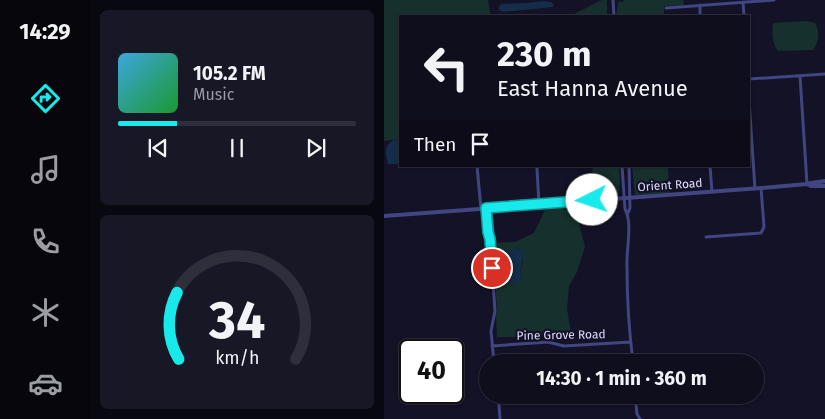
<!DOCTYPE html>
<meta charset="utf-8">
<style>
body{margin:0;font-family:"Fira Sans",sans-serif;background:#181726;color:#f1f3f6;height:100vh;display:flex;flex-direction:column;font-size:19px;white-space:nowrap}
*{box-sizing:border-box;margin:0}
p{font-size:16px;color:#9b9ca4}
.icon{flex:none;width:28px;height:28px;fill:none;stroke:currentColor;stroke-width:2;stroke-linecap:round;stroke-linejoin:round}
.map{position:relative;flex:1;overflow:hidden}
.panel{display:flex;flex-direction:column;gap:10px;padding:10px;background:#080810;width:294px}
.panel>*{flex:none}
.guide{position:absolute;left:15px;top:15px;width:351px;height:152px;border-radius:0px;box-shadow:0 1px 4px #0004,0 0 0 1px #2f2e3b;background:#0f0e1d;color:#f1f3f6;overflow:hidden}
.speed{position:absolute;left:15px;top:339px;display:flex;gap:10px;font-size:25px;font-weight:700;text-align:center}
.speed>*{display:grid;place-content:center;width:65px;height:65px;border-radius:50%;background:#0f0e1d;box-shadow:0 1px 4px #0004,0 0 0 1px #2f2e3b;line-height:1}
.speed .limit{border:2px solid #111;border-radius:8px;background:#fff;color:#111}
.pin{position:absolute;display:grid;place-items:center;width:42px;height:42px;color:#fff;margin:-21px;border:2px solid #fff;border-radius:50%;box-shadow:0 1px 5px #0007}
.me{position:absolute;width:55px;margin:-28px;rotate:266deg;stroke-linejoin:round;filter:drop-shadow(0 0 4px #0008)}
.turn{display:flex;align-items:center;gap:18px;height:105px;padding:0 15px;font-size:22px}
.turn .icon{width:65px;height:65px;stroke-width:2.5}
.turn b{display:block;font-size:35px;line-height:42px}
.then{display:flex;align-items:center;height:48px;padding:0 15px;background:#0003;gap:10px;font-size:19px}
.panel .widget{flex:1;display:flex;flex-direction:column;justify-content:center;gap:8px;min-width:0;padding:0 18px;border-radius:8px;background:#181726}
.panel .dial{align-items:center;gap:0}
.dial svg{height:130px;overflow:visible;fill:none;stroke:#2f2e3b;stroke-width:7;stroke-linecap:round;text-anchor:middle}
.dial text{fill:#f1f3f6;stroke:none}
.song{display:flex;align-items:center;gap:15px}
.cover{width:60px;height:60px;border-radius:8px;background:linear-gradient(135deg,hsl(200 70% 55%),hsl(130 70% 35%))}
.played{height:5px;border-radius:2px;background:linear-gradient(90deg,#18eaec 25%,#2f2e3b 25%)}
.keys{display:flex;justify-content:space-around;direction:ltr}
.trip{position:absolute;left:95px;top:354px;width:285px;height:50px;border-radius:25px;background:#0f0e1d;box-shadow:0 1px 4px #0004,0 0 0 1px #2f2e3b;font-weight:700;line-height:50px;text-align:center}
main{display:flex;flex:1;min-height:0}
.tabs{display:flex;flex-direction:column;width:90px;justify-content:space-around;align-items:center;background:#06060c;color:#9b9ca4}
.tabs .icon{width:35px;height:35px}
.tabs .selected{color:#18eaec}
.tabs b{font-size:22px;color:#f1f3f6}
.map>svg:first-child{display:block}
</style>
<main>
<nav class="tabs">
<b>14:29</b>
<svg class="icon selected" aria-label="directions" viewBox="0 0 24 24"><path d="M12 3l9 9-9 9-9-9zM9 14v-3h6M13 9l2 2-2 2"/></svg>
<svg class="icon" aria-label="music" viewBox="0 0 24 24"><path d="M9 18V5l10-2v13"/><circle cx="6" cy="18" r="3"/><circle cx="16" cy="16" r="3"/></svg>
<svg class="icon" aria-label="phone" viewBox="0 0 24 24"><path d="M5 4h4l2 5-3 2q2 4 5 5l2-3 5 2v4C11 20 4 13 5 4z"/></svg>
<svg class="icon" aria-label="climate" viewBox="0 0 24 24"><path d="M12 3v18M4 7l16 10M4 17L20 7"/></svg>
<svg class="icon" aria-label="car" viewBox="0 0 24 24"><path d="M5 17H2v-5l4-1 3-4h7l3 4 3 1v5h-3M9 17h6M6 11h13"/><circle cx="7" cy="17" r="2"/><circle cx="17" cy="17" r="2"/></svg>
</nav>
<section class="panel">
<div class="widget">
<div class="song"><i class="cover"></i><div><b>105.2 FM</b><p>Music</p></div></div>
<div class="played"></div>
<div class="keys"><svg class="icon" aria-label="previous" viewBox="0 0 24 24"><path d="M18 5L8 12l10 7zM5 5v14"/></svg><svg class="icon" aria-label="pause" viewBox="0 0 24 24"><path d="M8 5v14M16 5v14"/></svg><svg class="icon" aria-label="next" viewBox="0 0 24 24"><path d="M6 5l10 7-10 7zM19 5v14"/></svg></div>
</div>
<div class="widget dial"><svg viewBox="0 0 100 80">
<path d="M14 69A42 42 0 1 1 86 69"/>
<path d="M14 69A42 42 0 0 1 13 28" stroke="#18eaec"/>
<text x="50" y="56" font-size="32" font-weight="700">34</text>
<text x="50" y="72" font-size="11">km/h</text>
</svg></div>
</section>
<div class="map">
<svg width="442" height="419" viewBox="0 0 442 419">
<rect width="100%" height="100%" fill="#141227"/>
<path fill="#16312d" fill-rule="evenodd" d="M0 0H104L106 13 105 16H16V139L0 141Z
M218 0H223V16H190L192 13Z
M241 0H299L300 5 280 6V16H232L234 2H238Z
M423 21 431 23C436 31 435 42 429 50L394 51C388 43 388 33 389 23Z
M209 166H235L236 183 234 197 205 199Z
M248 166H284L285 193 251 195Z
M202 202V205L192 206 191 208 201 247 193 272 185 286 183 309 188 339 155 337H113L112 316 113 311 109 245 110 243 131 242 150 233 161 210ZM136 249 139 259 136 276 138 282H118L116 253Z"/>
<path fill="#132d4a" d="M160 1 167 2 170 5 169 7 119 12 115 10V6L118 4 141 3Z
M11 139 15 140 16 164H4C1 152 0 145 11 139Z
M136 249 139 252C139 262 134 272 138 282L118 283 116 252Z"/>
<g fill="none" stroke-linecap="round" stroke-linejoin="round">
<path stroke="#414582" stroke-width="3" d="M229 0 230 16
M359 2 360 16
M316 5V16
M282 8 390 0
M416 76 423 184
M365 79 442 74
M365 100 371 189
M93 166 97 209
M154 166 153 169 155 204
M238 166 241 209C249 224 242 249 243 266 243 298 245 331 249 362
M326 166 328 192
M102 208 103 232 106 239 111 311 107 331 110 362
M244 213 246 208 245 166
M322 237 377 233 380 227 377 188
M107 238 109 232 107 208
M108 346 164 342 180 346 247 342
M251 395 253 414 256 419
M115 405 116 419"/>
<path stroke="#414582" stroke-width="4" d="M423 184 427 186H442
M0 216 377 188 423 184 427 183 442 181"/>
</g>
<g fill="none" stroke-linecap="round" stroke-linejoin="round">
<defs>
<path id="route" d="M108 268 106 239 104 232 102 208 208 200"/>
</defs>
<use href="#route" stroke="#109899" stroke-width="12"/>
<use href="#route" stroke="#18eaec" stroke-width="9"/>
</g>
<g text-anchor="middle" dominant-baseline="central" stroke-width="4.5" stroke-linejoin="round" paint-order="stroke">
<g font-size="12" fill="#dcdbfc" stroke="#141227">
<text transform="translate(286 185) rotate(-4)">Orient Road</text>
<text transform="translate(177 335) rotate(-1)">Pine Grove Road</text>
</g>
</g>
</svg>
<div class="speed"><div class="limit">40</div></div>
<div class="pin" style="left:108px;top:268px;background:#d93025"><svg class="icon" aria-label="arrive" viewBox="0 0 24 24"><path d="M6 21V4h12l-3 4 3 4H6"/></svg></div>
<svg class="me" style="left:208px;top:200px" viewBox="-20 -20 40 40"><circle r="19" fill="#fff"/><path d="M0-13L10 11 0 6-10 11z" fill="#18eaec"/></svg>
<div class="trip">14:30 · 1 min · 360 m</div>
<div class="guide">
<div class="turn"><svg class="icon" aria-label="left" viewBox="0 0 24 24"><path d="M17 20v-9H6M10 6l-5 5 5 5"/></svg><div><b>230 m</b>East Hanna Avenue</div></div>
<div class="then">Then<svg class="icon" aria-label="arrive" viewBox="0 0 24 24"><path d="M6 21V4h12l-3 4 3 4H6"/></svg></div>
</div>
</div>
</main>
